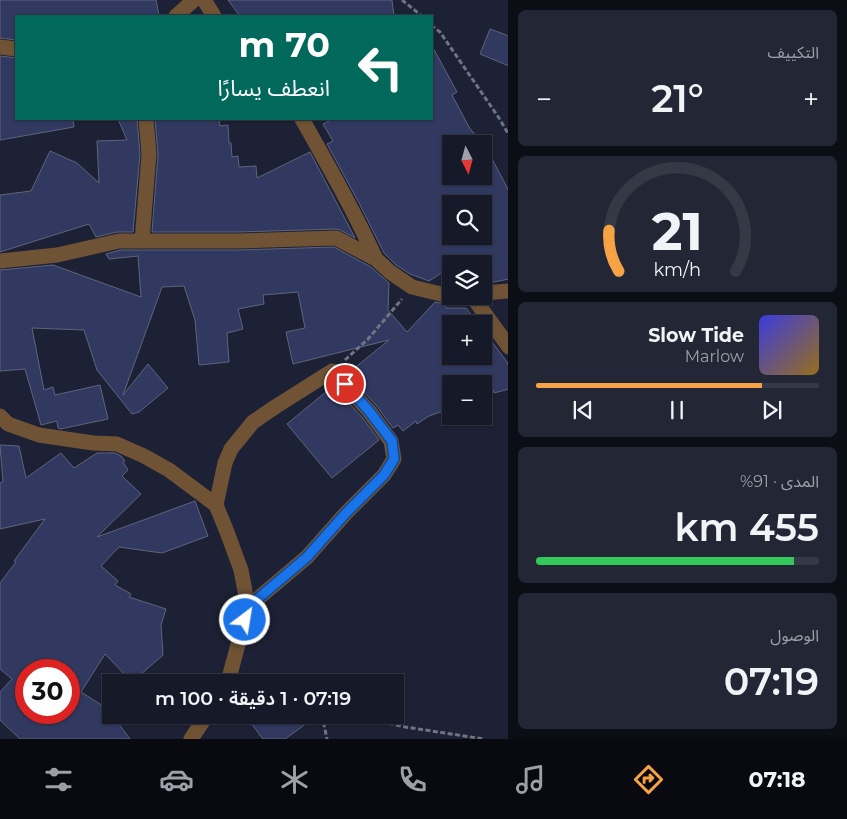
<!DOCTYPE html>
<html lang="ar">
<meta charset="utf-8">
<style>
body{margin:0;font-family:Montserrat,"Noto Sans Arabic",sans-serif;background:#232634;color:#f1f3f6;direction:rtl;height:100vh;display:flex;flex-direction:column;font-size:19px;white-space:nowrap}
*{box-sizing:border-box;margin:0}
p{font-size:16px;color:#9ea0a8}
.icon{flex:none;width:28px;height:28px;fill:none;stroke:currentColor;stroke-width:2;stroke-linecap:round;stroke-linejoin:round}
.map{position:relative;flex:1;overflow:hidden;direction:ltr}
.drawer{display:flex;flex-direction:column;gap:10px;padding:10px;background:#0c0e16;width:339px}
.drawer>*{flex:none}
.hud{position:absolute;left:15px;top:15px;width:418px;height:105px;border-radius:0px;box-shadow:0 1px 4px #0004,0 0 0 1px #353845;direction:rtl;background:#00695c;color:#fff;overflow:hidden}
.needle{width:32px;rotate:174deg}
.tools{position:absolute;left:442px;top:135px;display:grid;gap:10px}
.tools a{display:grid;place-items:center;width:50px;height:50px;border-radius:0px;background:#161928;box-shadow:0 1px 4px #0004,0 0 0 1px #353845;font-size:25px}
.speed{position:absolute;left:15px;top:659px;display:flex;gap:10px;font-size:25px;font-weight:700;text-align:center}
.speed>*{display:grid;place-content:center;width:65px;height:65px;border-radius:50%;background:#161928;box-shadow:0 1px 4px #0004,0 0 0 1px #353845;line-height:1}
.speed .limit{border:8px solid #d22;background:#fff;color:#111}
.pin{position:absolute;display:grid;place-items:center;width:42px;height:42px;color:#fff;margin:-21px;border:2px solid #fff;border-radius:50%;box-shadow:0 1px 5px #0007}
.me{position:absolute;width:55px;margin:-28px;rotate:31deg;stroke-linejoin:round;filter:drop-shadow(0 0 4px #0008)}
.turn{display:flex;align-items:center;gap:18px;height:105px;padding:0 20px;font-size:22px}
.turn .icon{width:65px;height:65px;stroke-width:2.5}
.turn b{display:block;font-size:35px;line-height:42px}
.big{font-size:38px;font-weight:600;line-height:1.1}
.drawer .widget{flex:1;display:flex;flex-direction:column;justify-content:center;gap:8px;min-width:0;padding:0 18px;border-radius:8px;background:#232634}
.drawer .dial{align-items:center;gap:0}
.dial svg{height:130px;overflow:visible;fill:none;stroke:#353845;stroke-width:7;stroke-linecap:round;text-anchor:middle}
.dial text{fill:#f1f3f6;stroke:none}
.song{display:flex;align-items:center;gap:15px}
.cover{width:60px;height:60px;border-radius:8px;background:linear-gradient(135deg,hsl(240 70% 55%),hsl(40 70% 35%))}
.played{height:5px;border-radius:2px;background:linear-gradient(90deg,#f5a345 80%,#353845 80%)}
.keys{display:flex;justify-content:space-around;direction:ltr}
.heat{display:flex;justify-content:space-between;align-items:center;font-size:28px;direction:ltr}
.charge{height:8px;border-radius:4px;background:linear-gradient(90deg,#34c759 91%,#353845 0)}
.trip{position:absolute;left:102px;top:674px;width:302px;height:50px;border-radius:0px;background:#161928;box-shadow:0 1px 4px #0004,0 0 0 1px #353845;font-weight:600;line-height:50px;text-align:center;direction:rtl}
.tab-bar{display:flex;height:80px;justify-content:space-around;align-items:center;background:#090a10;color:#9ea0a8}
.tab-bar .icon{width:35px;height:35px}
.tab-bar .active{color:#f5a345}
.tab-bar b{font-size:22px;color:#f1f3f6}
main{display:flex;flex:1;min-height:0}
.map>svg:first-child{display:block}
</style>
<main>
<section class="drawer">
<div class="widget"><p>التكييف</p>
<div class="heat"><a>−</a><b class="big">21°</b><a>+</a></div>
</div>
<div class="widget dial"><svg viewBox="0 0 100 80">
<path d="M14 69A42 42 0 1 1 86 69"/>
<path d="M14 69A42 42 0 0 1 8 44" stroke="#f5a345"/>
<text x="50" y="56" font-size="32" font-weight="700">21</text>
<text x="50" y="72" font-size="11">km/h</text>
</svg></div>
<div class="widget">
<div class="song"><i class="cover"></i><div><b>Slow Tide</b><p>Marlow</p></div></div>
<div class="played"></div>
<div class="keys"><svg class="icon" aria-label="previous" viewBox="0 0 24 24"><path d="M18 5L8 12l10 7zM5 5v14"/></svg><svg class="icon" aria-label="pause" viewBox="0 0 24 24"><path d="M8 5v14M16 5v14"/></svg><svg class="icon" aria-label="next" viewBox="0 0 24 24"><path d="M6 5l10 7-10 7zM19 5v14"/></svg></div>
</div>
<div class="widget"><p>المدى · 91%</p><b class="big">455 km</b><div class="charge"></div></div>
<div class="widget"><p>الوصول</p><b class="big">07:19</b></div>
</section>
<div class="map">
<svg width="509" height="739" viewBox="0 0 509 739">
<rect width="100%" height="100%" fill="#1d2135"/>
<path fill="#323961" stroke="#5f647c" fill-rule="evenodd" d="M0 0H156L159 16H16V40L0 38Z
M228 0H392L394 16H240Z
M490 29 509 36V66L480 54Z
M431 44 457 92 452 95 469 127 482 144H451V176H484V144L509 191V279L484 284V264H467L465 259 457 264H451V267L429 281 410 274 396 265 384 253 358 201 327 144 333 141 323 124 333 119H431ZM451 204H484V236H451Z
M0 56 16 58V119H73L74 127 0 140Z
M118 119H137L140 154 133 232H117L96 237 89 224 0 252V195L31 191 50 151 77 163 99 183 97 141 127 140Z
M155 119H219L220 126 228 125 229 143H231L232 157 238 156 239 167 256 166 257 178 310 152 355 238 340 230 336 229 238 232H152L158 155Z
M334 247 371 267 389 283 388 310 407 332 435 302 445 304 446 308H466L478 324H451V356H484V331L507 362 509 367V389L494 393 491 384H451V408L429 416 417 424 416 421 403 431 398 425 393 428 376 405 347 374 389 340 293 364 286 332 305 328 298 292 263 295 264 304 238 309 243 329 227 333 229 362 199 365 195 320 184 286 162 287 123 395 148 364 168 388 139 412 132 414 97 370 84 330 32 328 44 390 53 387 55 395 100 385 108 419 60 429 58 428 57 421 41 425 25 369 0 371V270L53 265 141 297 138 256 109 259 106 254 120 250H238Z
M333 386 362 417 379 440 332 478 287 424Z
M0 445 19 446 26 478 61 453 74 468 97 453H115L121 456 125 461 123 462 128 470 122 476 141 494 97 537 195 501 208 536 162 553 119 547 101 566 118 581 115 585 131 594 129 597 166 609 161 625 163 655 132 682 105 654 81 692 111 711V715H123L118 723 130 739H20L0 720V692L12 679 0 669V583L16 562 14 561 45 519 0 529V483L3 482ZM26 670H69V712H26Z
M259 715H318L285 739H263L250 722Z"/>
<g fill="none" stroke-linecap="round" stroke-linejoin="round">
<path stroke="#6f7384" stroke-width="3" stroke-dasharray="5 2.5" stroke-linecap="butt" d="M402 0 422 16
M431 25 440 32 499 118 509 135
M345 360 368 339 402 299
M322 715 327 739
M352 715 405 727 484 739"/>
<path stroke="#705335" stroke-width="15" d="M204 0 214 16
M176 16 194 0
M0 47 16 49
M302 119C328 165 354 211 376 259
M142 241 149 154 146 119
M0 261 57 255 119 241H238L336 238 376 259 390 272 412 287 445 295H451
M484 293 509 291
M472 296 509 347
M0 416 8 424 39 435 93 443 117 444 144 456 169 470 216 505 227 532 241 570 248 607 228 682
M216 505 225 463 231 449 253 422 275 407 332 371 369 411 391 441 394 459 384 475 346 513 307 557 248 607
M191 739 207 715"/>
</g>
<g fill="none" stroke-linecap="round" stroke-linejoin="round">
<defs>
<path id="route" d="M245 620 248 607 307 557 346 513 384 475 394 459 392 441 369 411 345 384"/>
</defs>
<use href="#route" stroke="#114b97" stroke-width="12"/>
<use href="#route" stroke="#1a73e8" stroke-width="9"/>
</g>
</svg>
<div class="tools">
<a><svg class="needle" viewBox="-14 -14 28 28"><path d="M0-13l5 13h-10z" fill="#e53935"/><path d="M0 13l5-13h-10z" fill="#9ea0a8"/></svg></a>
<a><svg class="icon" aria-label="search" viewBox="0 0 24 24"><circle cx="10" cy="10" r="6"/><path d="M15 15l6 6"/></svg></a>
<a><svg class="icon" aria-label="layers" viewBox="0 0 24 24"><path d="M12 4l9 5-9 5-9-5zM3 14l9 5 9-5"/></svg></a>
<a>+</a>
<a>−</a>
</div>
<div class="speed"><div class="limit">30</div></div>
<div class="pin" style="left:345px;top:384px;background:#d93025"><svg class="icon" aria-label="arrive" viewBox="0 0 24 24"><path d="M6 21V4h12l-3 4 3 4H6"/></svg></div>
<svg class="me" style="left:245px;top:620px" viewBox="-20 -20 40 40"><circle r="17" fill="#1a73e8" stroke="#fff" stroke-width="3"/><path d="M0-11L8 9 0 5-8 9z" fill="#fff"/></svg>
<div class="trip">07:19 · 1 دقيقة · 100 m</div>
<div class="hud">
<div class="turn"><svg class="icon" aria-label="left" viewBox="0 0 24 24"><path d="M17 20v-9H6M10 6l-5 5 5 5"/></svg><div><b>70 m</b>انعطف يسارًا</div></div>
</div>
</div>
</main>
<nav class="tab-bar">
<b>07:18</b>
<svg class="icon active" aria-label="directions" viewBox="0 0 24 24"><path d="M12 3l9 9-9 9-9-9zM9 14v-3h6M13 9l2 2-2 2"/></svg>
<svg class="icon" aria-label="music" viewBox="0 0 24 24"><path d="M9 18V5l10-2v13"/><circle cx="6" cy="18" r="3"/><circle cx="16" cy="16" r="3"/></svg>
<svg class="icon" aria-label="phone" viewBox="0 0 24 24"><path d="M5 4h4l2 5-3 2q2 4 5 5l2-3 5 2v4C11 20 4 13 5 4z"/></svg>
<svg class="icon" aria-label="climate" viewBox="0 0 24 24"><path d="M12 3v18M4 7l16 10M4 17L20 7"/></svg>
<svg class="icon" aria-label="car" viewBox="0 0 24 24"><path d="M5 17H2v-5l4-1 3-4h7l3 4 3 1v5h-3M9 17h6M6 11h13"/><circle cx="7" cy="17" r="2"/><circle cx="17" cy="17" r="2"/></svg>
<svg class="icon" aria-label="filters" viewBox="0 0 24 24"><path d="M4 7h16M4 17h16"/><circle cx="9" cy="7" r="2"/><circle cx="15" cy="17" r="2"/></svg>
</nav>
